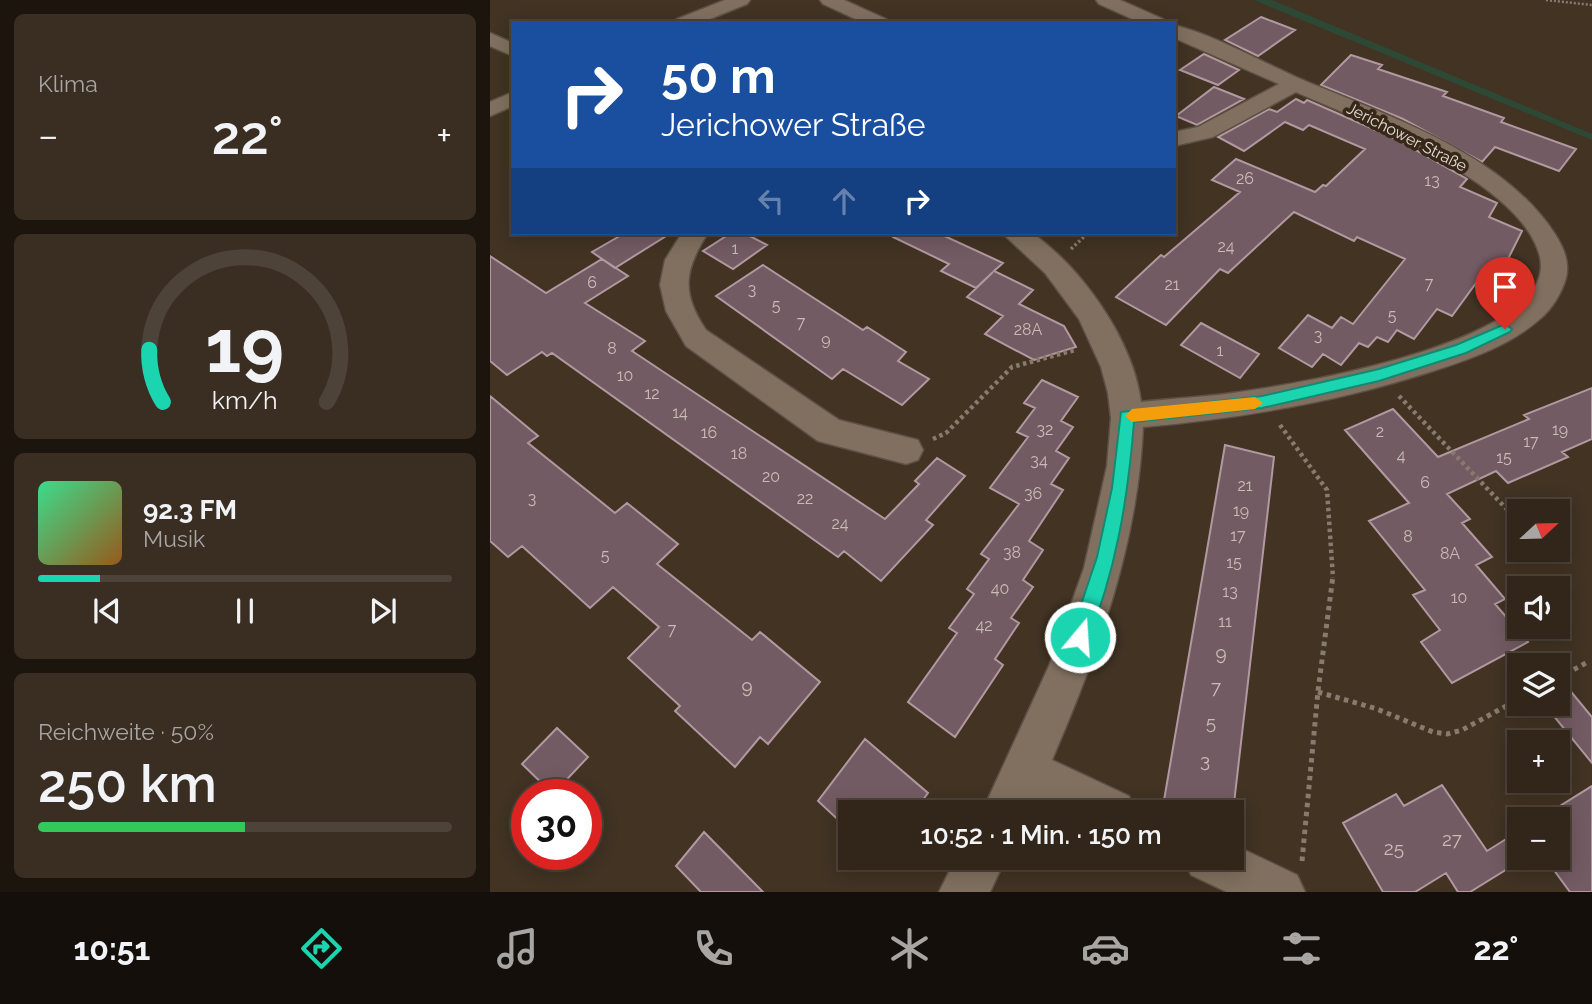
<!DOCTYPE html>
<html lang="de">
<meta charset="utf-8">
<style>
body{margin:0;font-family:Raleway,sans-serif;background:#3a2e23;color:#f1f3f6;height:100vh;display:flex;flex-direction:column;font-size:26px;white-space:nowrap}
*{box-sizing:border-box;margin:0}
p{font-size:23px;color:#a8a5a2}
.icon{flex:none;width:38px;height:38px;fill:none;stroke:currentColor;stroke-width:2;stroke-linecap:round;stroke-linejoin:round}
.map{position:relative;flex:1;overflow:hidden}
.drawer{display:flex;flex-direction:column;gap:14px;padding:14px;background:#1c150e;width:490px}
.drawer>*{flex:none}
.top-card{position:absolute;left:21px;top:21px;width:665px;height:214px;border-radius:0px;box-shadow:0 4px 18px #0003,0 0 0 2px #4d4339;background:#1a4fa0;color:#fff;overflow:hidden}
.needle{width:46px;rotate:68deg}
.controls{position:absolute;left:1017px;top:499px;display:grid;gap:14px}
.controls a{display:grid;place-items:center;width:63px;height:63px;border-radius:0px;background:#32261a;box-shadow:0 4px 18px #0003,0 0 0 2px #4d4339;font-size:35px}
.speed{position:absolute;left:21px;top:779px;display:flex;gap:14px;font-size:35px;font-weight:700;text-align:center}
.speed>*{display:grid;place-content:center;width:91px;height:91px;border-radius:50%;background:#32261a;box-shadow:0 4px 18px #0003,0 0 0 2px #4d4339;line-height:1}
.speed .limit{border:10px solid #d22;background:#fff;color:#111}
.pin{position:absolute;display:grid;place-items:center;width:60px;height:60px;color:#fff;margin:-72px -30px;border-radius:50% 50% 50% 0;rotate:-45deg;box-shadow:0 0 7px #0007}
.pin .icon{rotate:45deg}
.me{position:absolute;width:77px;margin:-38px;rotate:18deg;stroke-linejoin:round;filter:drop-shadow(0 0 5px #0008)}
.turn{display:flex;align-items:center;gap:24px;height:147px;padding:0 35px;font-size:32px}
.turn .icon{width:91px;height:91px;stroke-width:2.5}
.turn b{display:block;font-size:49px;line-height:60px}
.lanes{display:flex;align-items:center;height:66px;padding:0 35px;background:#0003;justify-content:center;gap:35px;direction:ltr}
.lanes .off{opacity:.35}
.big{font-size:52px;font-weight:600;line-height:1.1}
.drawer .card{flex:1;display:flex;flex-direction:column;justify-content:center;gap:10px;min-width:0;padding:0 24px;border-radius:10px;background:#3a2e23}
.drawer .dial{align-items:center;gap:0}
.dial svg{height:182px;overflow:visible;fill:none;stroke:#4d4339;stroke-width:7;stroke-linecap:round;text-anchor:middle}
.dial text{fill:#f1f3f6;stroke:none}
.song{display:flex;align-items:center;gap:21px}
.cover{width:84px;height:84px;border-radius:10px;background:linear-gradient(135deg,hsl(150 70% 55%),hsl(30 70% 35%))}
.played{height:7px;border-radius:4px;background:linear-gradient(90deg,#1bd5b1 15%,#4d4339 15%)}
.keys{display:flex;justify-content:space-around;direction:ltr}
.heat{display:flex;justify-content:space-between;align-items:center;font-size:38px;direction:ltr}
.charge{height:10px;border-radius:5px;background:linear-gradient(90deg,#34c759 50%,#4d4339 0)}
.trip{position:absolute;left:348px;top:800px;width:406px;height:70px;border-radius:0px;background:#32261a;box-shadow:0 4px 18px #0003,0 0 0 2px #4d4339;font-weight:600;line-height:70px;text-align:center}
.dock{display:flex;height:112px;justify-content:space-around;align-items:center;background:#140f0a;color:#a8a5a2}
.dock .icon{width:49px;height:49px}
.dock .selected{color:#1bd5b1}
.dock b{font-size:32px;color:#f1f3f6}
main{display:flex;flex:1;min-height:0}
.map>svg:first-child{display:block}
</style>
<main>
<section class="drawer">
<div class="card"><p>Klima</p>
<div class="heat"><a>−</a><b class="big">22°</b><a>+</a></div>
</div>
<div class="card dial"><svg viewBox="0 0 100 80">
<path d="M14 69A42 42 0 1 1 86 69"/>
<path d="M14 69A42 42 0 0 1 8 46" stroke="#1bd5b1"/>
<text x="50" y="56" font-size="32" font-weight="700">19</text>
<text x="50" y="72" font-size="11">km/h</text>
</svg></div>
<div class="card">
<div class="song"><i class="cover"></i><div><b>92.3 FM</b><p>Musik</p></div></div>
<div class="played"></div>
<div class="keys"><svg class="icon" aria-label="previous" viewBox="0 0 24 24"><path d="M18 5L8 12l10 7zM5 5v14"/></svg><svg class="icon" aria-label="pause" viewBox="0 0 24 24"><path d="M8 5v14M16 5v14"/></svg><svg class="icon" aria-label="next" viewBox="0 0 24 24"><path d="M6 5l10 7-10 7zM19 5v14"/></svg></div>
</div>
<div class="card"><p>Reichweite · 50%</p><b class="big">250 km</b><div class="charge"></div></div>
</section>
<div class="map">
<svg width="1102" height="892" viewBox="0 0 1102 892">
<rect width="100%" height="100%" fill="#423323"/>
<path fill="#2d4936" d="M764 0H782L1102 134V140Z"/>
<path fill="#735b63" stroke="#b298a0" stroke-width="2" d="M771 17 805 30 768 56 735 40Z
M714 54 749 70 728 85 690 70Z
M861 55 892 65 888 69 957 92 953 96 1014 118 1011 122 1086 149 1069 171 1005 147 992 162 913 119 831 85Z
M724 87 754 99 707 125 686 116Z
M806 99 814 103 817 100 906 139 977 179 970 187 1007 203 999 217 1032 231 1016 263 1023 266 1007 288 989 279 962 316 947 309 924 339 907 330 898 342 887 337 878 347 869 343 851 365 833 354 822 367 789 348 818 315 842 328 851 317 863 324 915 259 867 237 864 241 804 212 738 273 730 269 676 325 626 297 671 255 674 257 750 192 722 180 746 159 825 192 833 185 836 186 875 149 819 125 813 130 795 122 754 151 728 137 779 109 787 112Z
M135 233H181L125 268 102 252Z
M241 233H254L277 245 243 269 213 251Z
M405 233H448L513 263 504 271 543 290 529 304 574 326 586 347 544 360 495 334 513 316 477 297 503 272 486 288 451 271 459 264 403 237Z
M0 256 56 293 112 259 138 276 95 303 155 341 142 351 395 519 429 484 425 481 447 458 475 476 436 520 443 525 391 581 354 551 348 557 62 353 57 356 52 352 17 375 0 361Z
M273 265 373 330 377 327 416 352 408 361 439 379 412 405 353 369 342 379 226 296Z
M711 323 769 354 750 378 691 345Z
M552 380 588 397 571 421 583 427 566 451 579 458 561 484 573 490 539 541 553 550 533 580 543 587 521 618 529 623 505 659 513 665 465 737 418 702 467 633 459 628 484 594 477 589 499 559 491 554 529 504 500 488 538 437 527 432 545 408 534 403Z
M1102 388V439L1072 452 1078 457 1018 483 1006 471 957 494 980 519 972 523 1002 557 986 565 1015 599 1005 604 1038 642 962 683 931 642 950 630 923 595 935 590 879 521 919 503 855 430 903 409 948 457 1039 419 1034 415Z
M0 396 48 436 38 443 125 513 137 503 188 544 167 564 262 640 270 632 330 682 278 744 270 737 245 767 185 711 190 706 138 658 169 627 123 587 100 608 32 546 18 557 0 541Z
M735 445 784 457 743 812H672Z
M1068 676 1102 717V763L1054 704H1068Z
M67 728 98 757 63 794 32 764Z
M375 739 438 793 424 812H360V831L328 801Z
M952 785 997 851 1029 831V858H1035L980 892H968L956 873 925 892H893L853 823 906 794 914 806Z
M1102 786V892H1080L1055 858H1068V819H1049Z
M214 832 273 892H211L186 866Z"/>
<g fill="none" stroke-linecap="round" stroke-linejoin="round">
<defs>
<path id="street" d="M235 0H260L257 4 210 23H184L187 19Z
M330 0H354L396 19 399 23H374L333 4Z
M606 0H630L673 19 676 23H651L609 4Z
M684 25C724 35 768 60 806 77 892 114 1011 151 1065 234 1073 247 1080 261 1076 278 1072 292 1062 309 1051 318 1021 345 980 359 943 371 848 402 752 418 653 427 648 544 608 653 562 760L639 796 646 812H573L545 798 539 812H492L559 666 594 568 617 466 621 418 618 393 611 367 589 319 555 273 512 233H542C592 268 643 340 651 402 686 398 721 397 756 391 812 383 1069 340 1050 257 1032 181 871 121 806 92L723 137 684 146V132L708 127 789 84 684 38Z
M0 33 23 43V56L0 46Z
M23 92V106L0 116V102Z
M192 233H218C194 270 191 293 216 330L349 420 428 440 433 450 428 460 416 464 328 441 196 346 176 311 170 285 175 260Z
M742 844 807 875 815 892H737L701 875 694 858H742Z
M466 858H516L500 892H449Z"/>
</defs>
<use href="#street" stroke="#5d5143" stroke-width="3"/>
<path stroke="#887b6e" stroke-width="2.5" stroke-dasharray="2 2" stroke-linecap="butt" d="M1056 0 1102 5"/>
<path stroke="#887b6e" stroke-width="3.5" stroke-dasharray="2.5 2.5" stroke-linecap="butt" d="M581 249 598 233"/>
<path stroke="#887b6e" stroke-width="4.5" stroke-dasharray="3.5 3.5" stroke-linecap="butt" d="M909 396 1029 522
M790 425 837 490 843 578
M443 439 456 433 522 367 585 350"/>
<path stroke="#887b6e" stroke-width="5" stroke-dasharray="4.5 4.5" stroke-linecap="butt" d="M1068 678 1096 663
M828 692 887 709 943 732 957 734 972 730 1029 699
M812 861 828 691 843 576"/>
<use href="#street" fill="#81705f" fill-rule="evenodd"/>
</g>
<path fill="#1bd5b1" stroke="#128a73" stroke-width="2" d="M1015 324 1022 329 1020 332 976 353 889 381 772 408 644 422C638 498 626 573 596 644L590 647 583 644 580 637 607 557 622 488 631 412 772 396 889 369 966 345Z"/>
<path fill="#f59e0b" d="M765 397 773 403 765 409 642 422 635 416 642 409Z"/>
<g text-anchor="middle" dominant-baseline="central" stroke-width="7" stroke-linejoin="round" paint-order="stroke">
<g font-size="16" fill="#e6ddd3" stroke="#372819">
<text transform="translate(917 137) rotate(27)">Jerichower Straße</text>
</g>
<g font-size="16" fill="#c9bcb7">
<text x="755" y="178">26</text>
<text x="942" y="180">13</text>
<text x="736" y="246">24</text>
<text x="245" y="248">1</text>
<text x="102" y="282">6</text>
<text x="939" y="283">7</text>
<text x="682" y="284">21</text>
<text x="262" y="289">3</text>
<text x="286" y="305">5</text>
<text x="902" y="315">5</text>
<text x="311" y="322">7</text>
<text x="538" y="329">28A</text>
<text x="828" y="335">3</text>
<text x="336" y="339">9</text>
<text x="122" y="348">8</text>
<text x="730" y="350">1</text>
<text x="135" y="375">10</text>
<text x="162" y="393">12</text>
<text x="190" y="412">14</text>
<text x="555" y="429">32</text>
<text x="1070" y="429">19</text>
<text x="890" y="431">2</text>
<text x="219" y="432">16</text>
<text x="1041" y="441">17</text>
<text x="249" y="453">18</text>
<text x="911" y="455">4</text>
<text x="1014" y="457">15</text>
<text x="549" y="460">34</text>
<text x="281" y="476">20</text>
<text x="935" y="482">6</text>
<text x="755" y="485">21</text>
<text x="543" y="493">36</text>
<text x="42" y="498">3</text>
<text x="315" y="498">22</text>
<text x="751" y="510">19</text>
<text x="350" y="523">24</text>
<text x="748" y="535">17</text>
<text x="918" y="536">8</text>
<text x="522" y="552">38</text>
<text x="960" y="553">8A</text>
<text x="115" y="555">5</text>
<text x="744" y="562">15</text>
<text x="510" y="588">40</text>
<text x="740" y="591">13</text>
<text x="969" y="597">10</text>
<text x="735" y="621">11</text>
<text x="494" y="625">42</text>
<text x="182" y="629">7</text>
</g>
<g font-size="19" fill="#c9bcb7">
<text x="731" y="653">9</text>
<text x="257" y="686">9</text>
<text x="726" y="687">7</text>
<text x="721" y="722">5</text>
<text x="715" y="760">3</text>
<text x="962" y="839">27</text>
<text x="904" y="848">25</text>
</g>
</g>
</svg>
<div class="controls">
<a><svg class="needle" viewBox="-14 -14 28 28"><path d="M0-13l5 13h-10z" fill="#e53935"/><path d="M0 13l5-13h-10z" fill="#a8a5a2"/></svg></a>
<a><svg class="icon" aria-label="sound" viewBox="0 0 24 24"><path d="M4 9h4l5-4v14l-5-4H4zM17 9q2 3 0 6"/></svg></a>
<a><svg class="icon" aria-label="layers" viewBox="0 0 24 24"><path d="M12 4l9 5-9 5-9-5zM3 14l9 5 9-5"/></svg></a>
<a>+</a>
<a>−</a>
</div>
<div class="speed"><div class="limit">30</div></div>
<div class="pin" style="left:1015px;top:329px;background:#d93025"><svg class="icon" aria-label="arrive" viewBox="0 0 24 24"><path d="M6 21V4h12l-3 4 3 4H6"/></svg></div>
<svg class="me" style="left:590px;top:637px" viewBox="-20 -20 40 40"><circle r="17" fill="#1bd5b1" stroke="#fff" stroke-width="3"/><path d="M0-11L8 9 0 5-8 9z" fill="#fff"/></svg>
<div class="trip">10:52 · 1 Min. · 150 m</div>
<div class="top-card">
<div class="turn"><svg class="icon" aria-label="right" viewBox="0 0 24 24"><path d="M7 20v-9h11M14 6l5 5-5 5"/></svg><div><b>50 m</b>Jerichower Straße</div></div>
<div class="lanes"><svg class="icon off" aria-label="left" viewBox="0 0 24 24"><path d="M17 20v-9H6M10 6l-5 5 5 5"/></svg><svg class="icon off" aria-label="ahead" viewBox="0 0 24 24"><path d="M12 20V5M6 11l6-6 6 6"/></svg><svg class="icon" aria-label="right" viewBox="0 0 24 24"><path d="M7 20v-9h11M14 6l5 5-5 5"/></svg></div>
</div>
</div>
</main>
<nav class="dock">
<b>10:51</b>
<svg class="icon selected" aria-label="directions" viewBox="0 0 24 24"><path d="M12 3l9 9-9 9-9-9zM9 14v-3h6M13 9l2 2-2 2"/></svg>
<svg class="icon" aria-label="music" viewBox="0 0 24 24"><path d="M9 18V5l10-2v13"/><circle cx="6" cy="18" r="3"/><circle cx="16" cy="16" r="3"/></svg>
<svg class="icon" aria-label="phone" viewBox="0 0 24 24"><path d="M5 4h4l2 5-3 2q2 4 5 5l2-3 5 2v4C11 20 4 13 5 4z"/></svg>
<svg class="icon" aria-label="climate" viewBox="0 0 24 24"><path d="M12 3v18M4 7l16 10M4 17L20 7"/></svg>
<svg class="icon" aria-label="car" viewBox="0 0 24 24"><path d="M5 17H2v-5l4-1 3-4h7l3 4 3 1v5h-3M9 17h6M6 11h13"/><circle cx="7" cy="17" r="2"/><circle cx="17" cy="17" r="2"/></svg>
<svg class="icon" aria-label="filters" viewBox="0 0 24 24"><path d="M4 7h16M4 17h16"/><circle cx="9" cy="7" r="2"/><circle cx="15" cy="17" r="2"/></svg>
<b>22°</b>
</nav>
